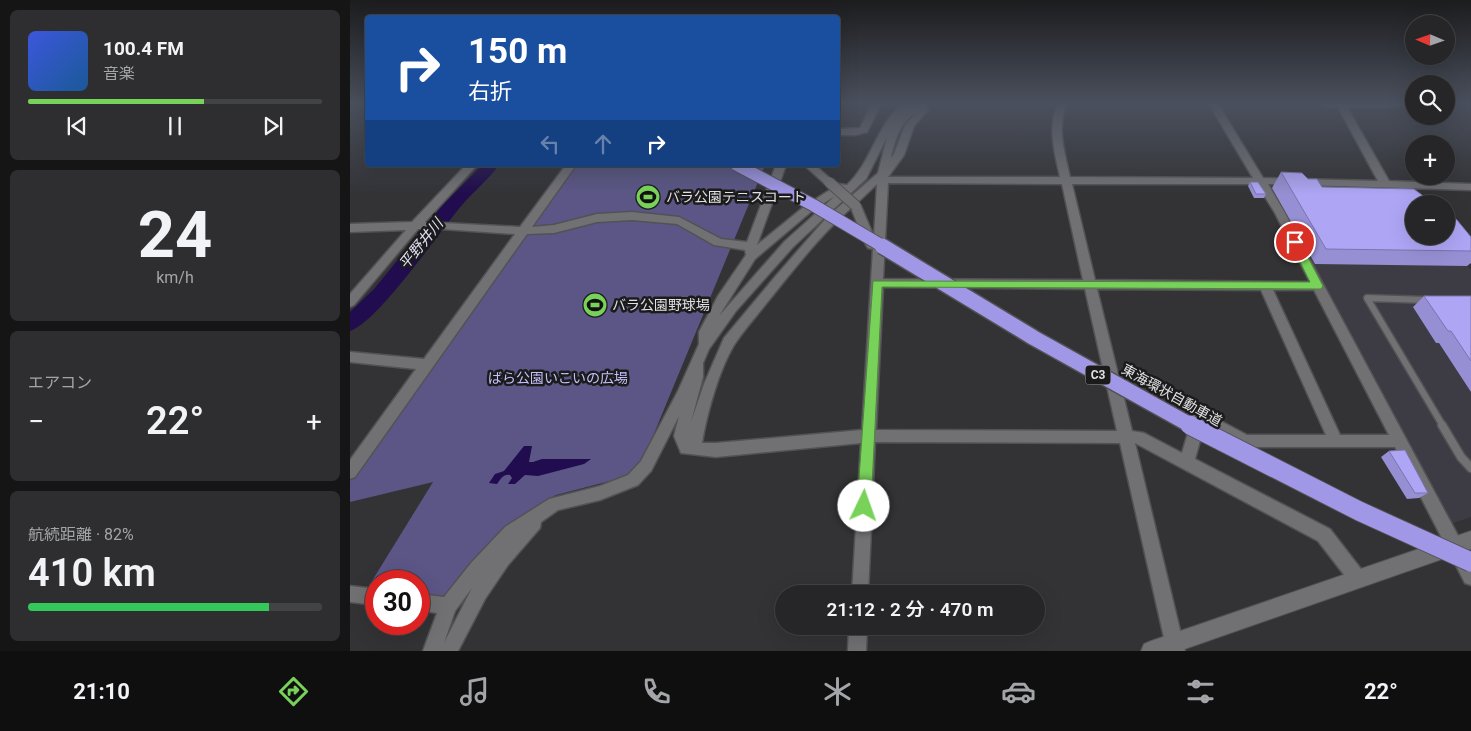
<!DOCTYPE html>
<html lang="ja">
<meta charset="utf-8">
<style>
body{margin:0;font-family:Roboto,"Noto Sans JP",sans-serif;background:#2e2e30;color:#f1f3f6;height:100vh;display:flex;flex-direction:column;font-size:19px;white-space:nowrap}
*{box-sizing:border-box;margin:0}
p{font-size:16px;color:#a4a5a8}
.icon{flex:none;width:28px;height:28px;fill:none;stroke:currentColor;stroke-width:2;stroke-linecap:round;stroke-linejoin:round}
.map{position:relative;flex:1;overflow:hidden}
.side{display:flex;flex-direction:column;gap:10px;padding:10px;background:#151516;width:350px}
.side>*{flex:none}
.guide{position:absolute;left:15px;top:15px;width:475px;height:152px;border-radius:5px;box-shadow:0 5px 20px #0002,0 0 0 1px #424345;background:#1a4fa0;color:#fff;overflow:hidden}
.needle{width:32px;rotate:272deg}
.tools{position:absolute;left:1055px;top:15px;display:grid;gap:10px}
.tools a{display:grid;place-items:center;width:50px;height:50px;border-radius:50%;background:#262628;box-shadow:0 5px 20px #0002,0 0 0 1px #424345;font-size:25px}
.speed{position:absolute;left:15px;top:570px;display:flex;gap:10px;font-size:25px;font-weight:700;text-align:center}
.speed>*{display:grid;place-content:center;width:65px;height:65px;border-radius:50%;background:#262628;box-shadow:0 5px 20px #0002,0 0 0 1px #424345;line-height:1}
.speed .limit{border:8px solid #d22;background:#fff;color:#111}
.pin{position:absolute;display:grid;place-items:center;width:42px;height:42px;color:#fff;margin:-21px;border:2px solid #fff;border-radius:50%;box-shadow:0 1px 5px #0007}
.me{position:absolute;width:55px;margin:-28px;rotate:3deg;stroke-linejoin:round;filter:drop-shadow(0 0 4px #0008)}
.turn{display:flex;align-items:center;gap:18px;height:105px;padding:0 20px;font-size:22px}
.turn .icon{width:65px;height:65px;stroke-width:2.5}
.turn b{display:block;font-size:35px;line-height:42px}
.lanes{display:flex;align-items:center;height:48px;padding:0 20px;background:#0003;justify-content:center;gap:25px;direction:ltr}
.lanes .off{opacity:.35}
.big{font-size:38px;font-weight:600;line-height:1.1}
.side .card{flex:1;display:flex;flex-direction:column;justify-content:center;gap:8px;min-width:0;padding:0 18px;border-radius:8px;background:#2e2e30}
.side .dial{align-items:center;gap:0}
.dial b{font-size:65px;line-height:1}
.song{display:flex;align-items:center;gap:15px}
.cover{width:60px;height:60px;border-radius:8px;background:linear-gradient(135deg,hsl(230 70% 55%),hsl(210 70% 35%))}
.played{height:5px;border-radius:2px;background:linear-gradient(90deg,#78d158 60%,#424345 60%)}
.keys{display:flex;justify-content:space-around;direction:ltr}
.heat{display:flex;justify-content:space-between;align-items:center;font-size:28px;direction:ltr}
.charge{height:8px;border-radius:4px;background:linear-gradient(90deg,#34c759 82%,#424345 0)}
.trip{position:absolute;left:425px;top:585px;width:270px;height:50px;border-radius:25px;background:#262628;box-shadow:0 5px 20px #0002,0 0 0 1px #424345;font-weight:600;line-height:50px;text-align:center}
.dock{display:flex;height:80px;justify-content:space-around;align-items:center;background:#0f0f10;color:#a4a5a8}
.dock .icon{width:35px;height:35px}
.dock .active{color:#78d158}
.dock b{font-size:22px;color:#f1f3f6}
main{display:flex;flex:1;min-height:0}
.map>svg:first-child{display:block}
</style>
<main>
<section class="side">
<div class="card">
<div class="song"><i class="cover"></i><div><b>100.4 FM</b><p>音楽</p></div></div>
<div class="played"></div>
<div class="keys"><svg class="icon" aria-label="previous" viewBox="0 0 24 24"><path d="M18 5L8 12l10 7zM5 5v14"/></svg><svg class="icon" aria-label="pause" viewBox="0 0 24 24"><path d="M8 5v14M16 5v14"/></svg><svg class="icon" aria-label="next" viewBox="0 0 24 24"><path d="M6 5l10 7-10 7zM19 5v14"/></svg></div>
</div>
<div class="card dial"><b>24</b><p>km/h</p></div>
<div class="card"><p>エアコン</p>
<div class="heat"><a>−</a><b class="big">22°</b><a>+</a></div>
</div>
<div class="card"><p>航続距離 · 82%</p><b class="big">410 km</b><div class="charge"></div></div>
</section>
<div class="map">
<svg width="1121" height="651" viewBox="0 0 1121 651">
<rect width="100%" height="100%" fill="#333336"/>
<path fill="#3d3c45" d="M928 202 1051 204 1064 236 1103 250 1121 270V517L1100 524Z"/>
<path fill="#5b5686" d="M227 165H415L291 465 275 477 206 495 185 507 167 522 98 600 69 596V581H26V590L17 589 83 482 0 502V480Z"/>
<path fill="#200c4e" d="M174 446H182L179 462H183L192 459H241L234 464 188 476 175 475 165 484H158L162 478 160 475C153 474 151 479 147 484L139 483 145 474 154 471Z"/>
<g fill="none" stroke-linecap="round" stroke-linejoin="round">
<path fill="#200c4e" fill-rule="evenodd" d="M132 165H149C139 179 124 191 112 205 89 232 29 321 0 331V312L24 289 91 207Z"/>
<defs>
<path id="service-far1" d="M1077 300 1017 298 1093 426"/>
<path id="service" d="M1092 425 1111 457 1121 468"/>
<path id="minor" d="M522 104H531L517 132 505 135H488V129L510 128Z
M553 104H563L560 108 566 104H577L575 107 579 109 564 126 554 155 538 177H710C705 154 697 127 708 104H717C706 127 715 154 720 177L903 178 859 104H868L913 178 1028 181 988 107H975L971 104H1051L1047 107H997L1039 181 1121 184V190L918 184 935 213 1121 560V585L1115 583 1045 447H895L854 426 845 459 980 529 1014 573 1016 579 1014 585 1008 587 1002 585 968 541 785 443 835 651H817L770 443 525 442 518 594H502L511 443 366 457 331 453 324 436 329 416 301 471 288 485 250 500 208 510 191 522 190 528 158 565 135 599 108 651H73L87 613 69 610V594L94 597 121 563 155 527 199 499 250 486 278 475 291 461 328 391 349 344V332L368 296 396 255 395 250 364 245 327 224 282 220 247 222 204 233 177 234 5 477 0 479V460L66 369 0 362V352L74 359 165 234 92 229H68L4 305 0 307V294L56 230 0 232V224L62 222 116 165H127L75 222 170 227 216 165H226L182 227 204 225 247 214 282 212 329 217 371 239 397 242 426 165H436L407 245 455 206 489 184 497 185C522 162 526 125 553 104ZM568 111 555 125 544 154 541 158C545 139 550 122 568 111ZM537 137 528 173 478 216 424 278 374 338 354 384 341 422 353 377V363L359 349 386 311 443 247 516 179ZM538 183 712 184 733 280 533 279ZM527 184 524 237 511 206 507 203ZM722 184H907L925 213 960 282 745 280ZM485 196 435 241 369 316 405 259 463 210ZM501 208 516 245 518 248 523 249 512 430 366 443H352C357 413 369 370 384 345 393 331 405 318 415 305 442 272 469 236 501 208ZM533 287 735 289 767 431 526 430ZM747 289 911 290 976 435H897L850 410 845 412 843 416 832 453 794 433 782 431ZM923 290H964L1039 435H990ZM122 588 94 643 105 611Z
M454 165H465L484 182 479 185 475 184Z
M0 586 26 589V605L0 602Z
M499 626H517L516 651H498Z"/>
<path id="tertiary" d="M1121 531V549L829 651H791L794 644 801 641Z"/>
</defs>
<use href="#service-far1" stroke="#525255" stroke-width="9"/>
<use href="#service" stroke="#525255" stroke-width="11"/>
<use href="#minor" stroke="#525255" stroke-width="3"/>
<use href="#tertiary" stroke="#525255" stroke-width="2"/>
<use href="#service-far1" stroke="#717174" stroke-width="6"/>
<use href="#service" stroke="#717174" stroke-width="8"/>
<use href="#minor" fill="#717174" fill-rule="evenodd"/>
<use href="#tertiary" fill="#717174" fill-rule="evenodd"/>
<defs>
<path id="minor-bridge" d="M479 182 506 206"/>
<path id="motorway-bridge-far2" d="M387 165 463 205 534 247"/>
<path id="motorway-bridge-far1" d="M532 246 684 338 842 426"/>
<path id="motorway-bridge" d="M840 425 1009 511 1121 562"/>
</defs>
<use href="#minor-bridge" stroke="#525255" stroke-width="12" stroke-linecap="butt"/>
<use href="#motorway-bridge-far2" stroke="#525255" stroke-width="14" stroke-linecap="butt"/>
<use href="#motorway-bridge-far1" stroke="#525255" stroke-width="18" stroke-linecap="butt"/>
<use href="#motorway-bridge" stroke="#525255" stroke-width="21" stroke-linecap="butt"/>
<use href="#minor-bridge" stroke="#717174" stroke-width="10"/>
<use href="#motorway-bridge-far2" stroke="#a097e7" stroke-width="12"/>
<use href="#motorway-bridge-far1" stroke="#a097e7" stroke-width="15"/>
<use href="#motorway-bridge" stroke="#a097e7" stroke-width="19"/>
</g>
<path fill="#968fd3" d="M931 172 972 187 1121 237V263L1117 266 965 264 922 188Z
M900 182 916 194 914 198H904L898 186Z
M1074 296H1121V392L1089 343H1086L1063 307Z
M1039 451 1078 493 1069 498 1057 499 1031 457Z"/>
<path fill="#aea6f5" stroke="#7a74ac" d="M931 172 952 173 958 179H967L972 187 1064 189 1084 204H1064V236H1096V212L1107 220 1121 237V251L976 249Z
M900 182H908L916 194H906Z
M1074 296H1121V361L1101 331H1098Z
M1055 450 1078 493H1065L1039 451Z"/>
<linearGradient id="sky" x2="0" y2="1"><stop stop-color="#1c1c1e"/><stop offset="0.53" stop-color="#4a505d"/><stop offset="1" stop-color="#4a505d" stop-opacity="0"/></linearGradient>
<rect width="1121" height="195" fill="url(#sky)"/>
<path fill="#78d158" stroke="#4e8839" d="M945 239 950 242 973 286 971 289 532 287 521 506 519 510 514 512 509 510 507 506 523 281 960 282 940 242Z"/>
<defs>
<symbol id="stadium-disc" viewBox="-11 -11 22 22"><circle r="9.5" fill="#78d158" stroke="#1b1b1c"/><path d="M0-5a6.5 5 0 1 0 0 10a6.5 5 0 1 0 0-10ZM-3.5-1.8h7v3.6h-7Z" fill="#111"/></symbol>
</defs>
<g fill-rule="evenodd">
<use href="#stadium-disc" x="284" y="183" width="28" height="28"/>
<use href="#stadium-disc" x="231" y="291" width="28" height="28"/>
</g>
<g text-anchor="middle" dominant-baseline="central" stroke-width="5" stroke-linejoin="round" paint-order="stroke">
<rect fill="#1b1b1c" stroke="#a6a6a7" stroke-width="1" x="735.5" y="365.5" width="25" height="19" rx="4"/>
<g font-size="12" font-weight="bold" fill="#e1e1e3">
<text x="748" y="375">C3</text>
</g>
<g font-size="14" fill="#e1e1e3" stroke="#1b1b1c" text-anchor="start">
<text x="316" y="197">バラ公園テニスコート</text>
<text x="262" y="305">バラ公園野球場</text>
</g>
<g font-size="14" fill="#c5c0fd" stroke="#1b1b1c">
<text x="208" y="378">ばら公園いこいの広場</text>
</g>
<g font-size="14" fill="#e1e1e3" stroke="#1b1b1c">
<text transform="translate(822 395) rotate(29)">東海環状自動車道</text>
</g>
<g font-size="15" font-style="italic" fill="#dfdef3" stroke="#1b1b1c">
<text transform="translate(71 244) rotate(-51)">平野井川</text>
</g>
</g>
</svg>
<div class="tools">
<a><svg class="needle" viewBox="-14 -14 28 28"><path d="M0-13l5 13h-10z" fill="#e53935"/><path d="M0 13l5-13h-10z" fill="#a4a5a8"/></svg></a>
<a><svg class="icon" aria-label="search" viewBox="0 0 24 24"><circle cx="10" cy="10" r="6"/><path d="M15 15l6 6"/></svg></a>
<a>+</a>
<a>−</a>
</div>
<div class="speed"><div class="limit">30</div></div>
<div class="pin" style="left:945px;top:242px;background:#d93025"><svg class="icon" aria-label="arrive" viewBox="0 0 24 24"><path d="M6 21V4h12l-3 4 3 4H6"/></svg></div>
<svg class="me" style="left:514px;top:506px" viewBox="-20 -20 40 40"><circle r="19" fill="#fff"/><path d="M0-13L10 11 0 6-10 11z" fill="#78d158"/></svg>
<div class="trip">21:12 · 2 分 · 470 m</div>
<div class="guide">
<div class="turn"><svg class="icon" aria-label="right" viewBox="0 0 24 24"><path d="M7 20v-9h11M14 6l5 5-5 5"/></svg><div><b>150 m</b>右折</div></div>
<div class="lanes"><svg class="icon off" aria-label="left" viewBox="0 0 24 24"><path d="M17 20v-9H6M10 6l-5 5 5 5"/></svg><svg class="icon off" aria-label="ahead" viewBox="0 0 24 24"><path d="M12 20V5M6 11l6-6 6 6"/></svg><svg class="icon" aria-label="right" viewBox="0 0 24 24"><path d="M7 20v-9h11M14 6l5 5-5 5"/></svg></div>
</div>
</div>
</main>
<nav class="dock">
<b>21:10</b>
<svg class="icon active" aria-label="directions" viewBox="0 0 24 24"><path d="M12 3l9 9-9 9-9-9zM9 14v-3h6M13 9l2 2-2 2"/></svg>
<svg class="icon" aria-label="music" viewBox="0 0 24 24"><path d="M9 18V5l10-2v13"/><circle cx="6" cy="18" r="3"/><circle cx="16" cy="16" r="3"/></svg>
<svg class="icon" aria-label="phone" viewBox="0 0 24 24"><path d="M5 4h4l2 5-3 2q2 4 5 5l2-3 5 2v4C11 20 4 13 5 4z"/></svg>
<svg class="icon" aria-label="climate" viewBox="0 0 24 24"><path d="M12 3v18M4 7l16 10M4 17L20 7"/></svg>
<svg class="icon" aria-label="car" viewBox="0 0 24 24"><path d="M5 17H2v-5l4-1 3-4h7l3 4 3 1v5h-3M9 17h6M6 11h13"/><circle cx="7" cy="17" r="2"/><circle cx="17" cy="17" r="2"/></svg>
<svg class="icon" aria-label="filters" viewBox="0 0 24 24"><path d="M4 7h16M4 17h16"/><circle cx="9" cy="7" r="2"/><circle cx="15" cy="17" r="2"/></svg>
<b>22°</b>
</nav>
